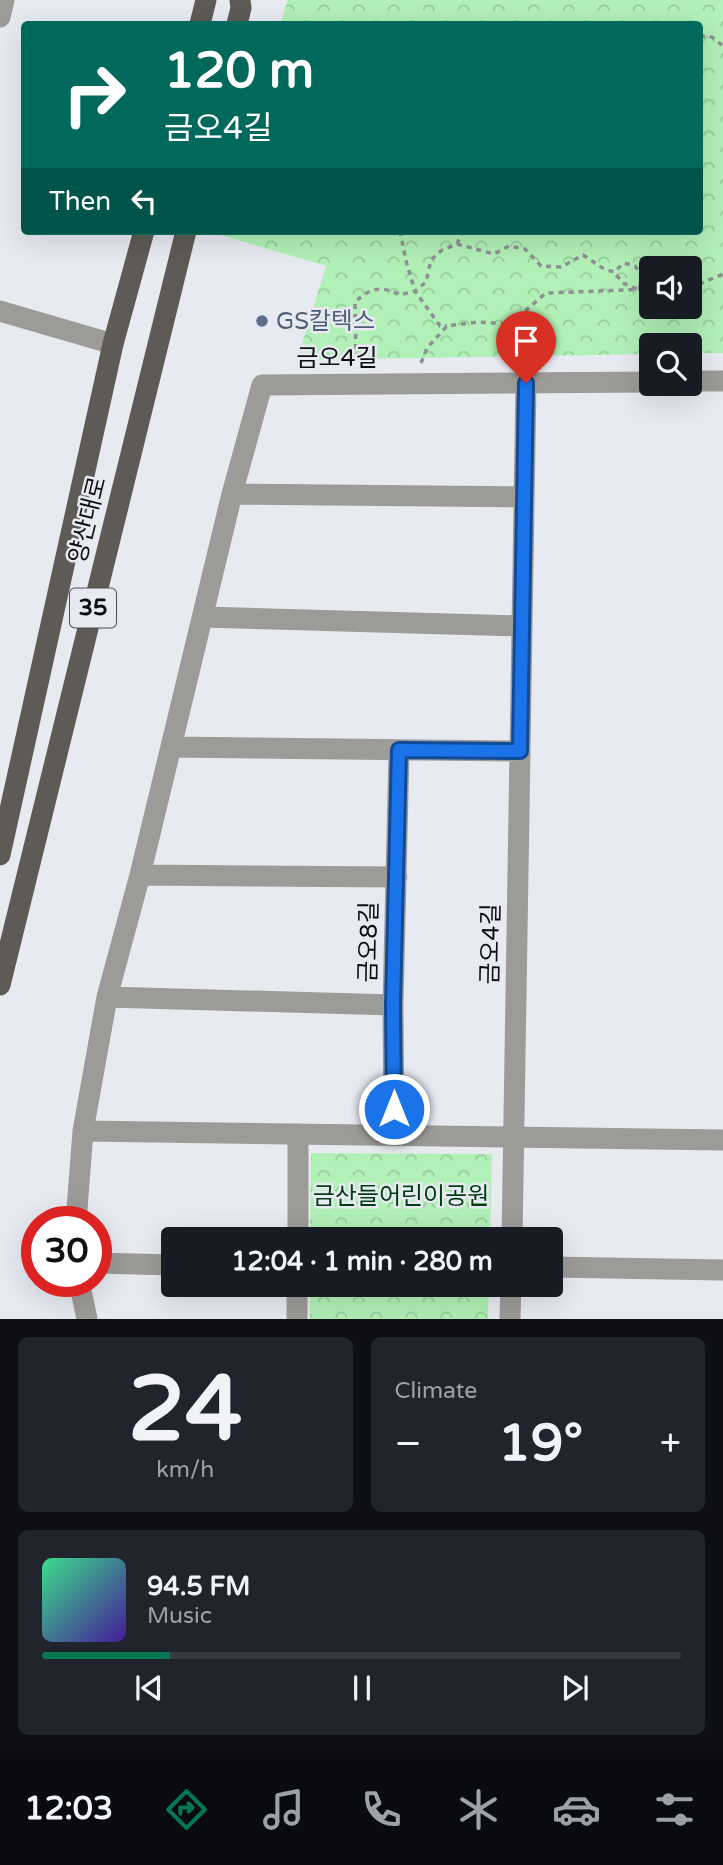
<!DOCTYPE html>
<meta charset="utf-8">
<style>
body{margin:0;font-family:"Varela Round","Noto Sans KR",sans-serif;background:#20242c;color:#f1f3f6;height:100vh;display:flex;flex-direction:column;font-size:26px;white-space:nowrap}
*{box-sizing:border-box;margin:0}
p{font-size:23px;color:#9ea1a6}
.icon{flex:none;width:38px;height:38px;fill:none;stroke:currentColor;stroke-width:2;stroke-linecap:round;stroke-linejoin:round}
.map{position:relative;height:1319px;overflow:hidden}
.details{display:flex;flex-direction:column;gap:18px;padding:18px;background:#0d0f14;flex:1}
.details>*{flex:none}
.hud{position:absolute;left:21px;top:21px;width:682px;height:214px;border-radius:7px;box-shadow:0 7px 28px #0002;background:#00695c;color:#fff;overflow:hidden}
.buttons{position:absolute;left:639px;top:256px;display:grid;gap:14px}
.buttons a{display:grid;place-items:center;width:63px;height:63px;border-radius:7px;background:#171b24;box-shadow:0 7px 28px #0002;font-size:35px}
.speed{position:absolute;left:21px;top:1206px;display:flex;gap:14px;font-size:35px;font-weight:700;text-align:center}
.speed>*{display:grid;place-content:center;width:91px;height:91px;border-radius:50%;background:#171b24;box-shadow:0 7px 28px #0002;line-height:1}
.speed .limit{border:10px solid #d22;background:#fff;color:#111}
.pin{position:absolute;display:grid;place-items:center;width:60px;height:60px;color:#fff;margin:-72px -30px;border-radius:50% 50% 50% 0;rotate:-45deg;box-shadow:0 0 7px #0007}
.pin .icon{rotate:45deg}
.me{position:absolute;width:77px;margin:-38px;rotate:0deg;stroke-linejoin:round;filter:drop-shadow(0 0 5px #0008)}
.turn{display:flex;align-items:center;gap:24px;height:147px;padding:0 28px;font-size:32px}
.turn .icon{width:91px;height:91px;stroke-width:2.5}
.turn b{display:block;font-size:49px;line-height:60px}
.then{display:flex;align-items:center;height:66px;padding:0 28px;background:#0003;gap:14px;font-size:26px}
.big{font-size:52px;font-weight:800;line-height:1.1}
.details .card{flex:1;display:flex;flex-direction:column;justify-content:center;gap:10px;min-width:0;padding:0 24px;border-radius:10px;background:#20242c}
.details .dial{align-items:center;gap:0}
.dial b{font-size:91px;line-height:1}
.song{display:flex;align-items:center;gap:21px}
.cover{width:84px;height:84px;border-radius:10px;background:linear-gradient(135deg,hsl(150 70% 55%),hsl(260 70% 35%))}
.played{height:7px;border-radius:4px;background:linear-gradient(90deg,#057752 20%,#363941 20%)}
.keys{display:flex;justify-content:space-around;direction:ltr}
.heat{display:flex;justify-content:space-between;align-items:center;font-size:38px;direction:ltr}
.details .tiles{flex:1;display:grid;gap:18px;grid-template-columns:1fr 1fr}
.card:last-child{grid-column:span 2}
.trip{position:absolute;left:161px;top:1227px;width:402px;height:70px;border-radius:7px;background:#171b24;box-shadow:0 7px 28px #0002;font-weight:800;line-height:70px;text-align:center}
.menu{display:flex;height:112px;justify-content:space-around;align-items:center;background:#090b0e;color:#9ea1a6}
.menu .icon{width:49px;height:49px}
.menu .current{color:#057752}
.menu b{font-size:32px;color:#f1f3f6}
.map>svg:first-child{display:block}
</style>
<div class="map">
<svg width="723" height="1319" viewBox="0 0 723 1319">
<defs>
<pattern id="park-crowns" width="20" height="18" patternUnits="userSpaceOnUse" patternTransform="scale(1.75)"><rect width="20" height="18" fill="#b1f0b6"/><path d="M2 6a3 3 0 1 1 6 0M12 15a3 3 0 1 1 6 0" fill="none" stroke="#97cd9b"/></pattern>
</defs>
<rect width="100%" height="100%" fill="#e8eaf2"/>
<path fill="url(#park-crowns)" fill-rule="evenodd" d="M288 0H723V353H690V345H651V354L297 360 326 266 214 233 215 231H700V24H280ZM651 268H690V306H651Z
M311 1153 492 1154 490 1239H310Z
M310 1285H489L488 1319H310Z"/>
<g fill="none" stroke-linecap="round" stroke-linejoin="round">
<path stroke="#8e9096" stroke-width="3.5" stroke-dasharray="5 5" stroke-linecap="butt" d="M700 36 712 37 723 46
M400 231 406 261 415 291 440 326H447
M457 244 494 254 509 246 525 249 541 266 561 267 583 255 604 269 614 272 624 263 635 266 642 275 639 290 623 283 614 272
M690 288 723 274
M510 324 546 293 651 289
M356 359 355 302C370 288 381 285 400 295L415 291 426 282 431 260 442 250 457 244 463 231
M421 363 427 348 447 326 478 322 510 324 532 341 536 360"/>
<path stroke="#9d9b98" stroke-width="21" d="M0 17 4 0
M0 311 113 344
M690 381H723
M232 494 524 497
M203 617 522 626
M171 747 520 751
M140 875 397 877
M107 997 393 1005
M83 1131 723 1140
M394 1135 393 1005 399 750
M76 1222 83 1131 107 997 140 875 232 494 262 385 651 382
M298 1239V1134
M512 1239 526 383
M96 1263 173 1265
M551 1267 723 1270
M79 1281 87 1319
M297 1319V1284
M510 1319 511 1284"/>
<path stroke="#5e5a55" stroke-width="21" d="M200 24 206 0
M237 24 241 8 240 0
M0 855 113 344 144 231
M0 985 186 231"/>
</g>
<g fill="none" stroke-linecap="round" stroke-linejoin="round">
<defs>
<path id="route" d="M394 1109 393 1005 399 750 520 751 526 383"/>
</defs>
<use href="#route" stroke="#114b97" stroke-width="18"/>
<use href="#route" stroke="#1a73e8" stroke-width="12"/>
</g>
<circle fill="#5c6f8a" stroke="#e8eaf2" stroke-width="2.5" cx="262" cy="321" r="7"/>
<g text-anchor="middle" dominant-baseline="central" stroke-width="5" stroke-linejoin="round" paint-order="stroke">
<rect fill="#e8eaf2" stroke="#4f5054" stroke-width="2" x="70" y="588.5" width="46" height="39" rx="5"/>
<g font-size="23" font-weight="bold" fill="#0d0e11">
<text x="93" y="608">35</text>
</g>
<g font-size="24" fill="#4e5e75" stroke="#e8eaf2" text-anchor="start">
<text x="276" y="321">GS칼텍스</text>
</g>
<g font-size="24" fill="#0d0e11" stroke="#e8eaf2">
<text x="337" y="358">금오4길</text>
<text transform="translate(88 520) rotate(-76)">양산대로</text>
<text transform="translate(369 942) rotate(-89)">금오8길</text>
<text transform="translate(491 944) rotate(-89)">금오4길</text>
</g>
<g font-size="24" fill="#003d0f" stroke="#e8eaf2">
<text x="401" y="1196">금산들어린이공원</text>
</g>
</g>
</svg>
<div class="buttons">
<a><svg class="icon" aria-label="sound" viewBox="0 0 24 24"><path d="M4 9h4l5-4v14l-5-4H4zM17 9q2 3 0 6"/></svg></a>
<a><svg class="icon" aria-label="search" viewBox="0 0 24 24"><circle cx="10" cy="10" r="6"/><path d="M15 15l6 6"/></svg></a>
</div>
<div class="speed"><div class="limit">30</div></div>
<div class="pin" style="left:526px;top:383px;background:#d93025"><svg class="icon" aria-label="arrive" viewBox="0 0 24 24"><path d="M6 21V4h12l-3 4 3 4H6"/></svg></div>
<svg class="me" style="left:394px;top:1109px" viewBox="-20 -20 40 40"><circle r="17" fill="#1a73e8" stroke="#fff" stroke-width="3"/><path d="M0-11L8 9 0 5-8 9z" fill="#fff"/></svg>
<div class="trip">12:04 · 1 min · 280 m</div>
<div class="hud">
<div class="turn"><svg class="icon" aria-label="right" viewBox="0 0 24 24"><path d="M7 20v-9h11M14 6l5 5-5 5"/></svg><div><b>120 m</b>금오4길</div></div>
<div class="then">Then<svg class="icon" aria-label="left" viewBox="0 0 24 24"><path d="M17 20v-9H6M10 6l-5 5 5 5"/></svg></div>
</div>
</div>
<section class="details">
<div class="tiles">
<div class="card dial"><b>24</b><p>km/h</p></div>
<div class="card"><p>Climate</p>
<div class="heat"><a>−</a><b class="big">19°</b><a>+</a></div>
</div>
<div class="card">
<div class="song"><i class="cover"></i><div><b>94.5 FM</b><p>Music</p></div></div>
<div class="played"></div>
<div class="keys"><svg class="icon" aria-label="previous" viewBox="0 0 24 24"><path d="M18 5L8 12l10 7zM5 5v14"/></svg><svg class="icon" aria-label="pause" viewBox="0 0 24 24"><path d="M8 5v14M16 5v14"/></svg><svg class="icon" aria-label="next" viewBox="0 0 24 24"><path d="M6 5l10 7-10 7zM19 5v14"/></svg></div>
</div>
</div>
</section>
<nav class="menu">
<b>12:03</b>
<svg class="icon current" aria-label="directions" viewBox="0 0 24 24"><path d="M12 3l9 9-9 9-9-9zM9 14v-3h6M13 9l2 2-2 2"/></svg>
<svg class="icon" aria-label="music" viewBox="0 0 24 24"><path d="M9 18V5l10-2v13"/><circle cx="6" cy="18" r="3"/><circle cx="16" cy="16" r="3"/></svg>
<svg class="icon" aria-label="phone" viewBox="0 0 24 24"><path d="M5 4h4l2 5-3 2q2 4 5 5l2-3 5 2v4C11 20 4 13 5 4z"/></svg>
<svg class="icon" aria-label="climate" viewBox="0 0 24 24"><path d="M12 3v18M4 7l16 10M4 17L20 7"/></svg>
<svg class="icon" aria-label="car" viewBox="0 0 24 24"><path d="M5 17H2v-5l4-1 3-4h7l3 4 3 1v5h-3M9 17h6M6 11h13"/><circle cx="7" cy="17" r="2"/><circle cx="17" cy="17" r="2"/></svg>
<svg class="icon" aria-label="filters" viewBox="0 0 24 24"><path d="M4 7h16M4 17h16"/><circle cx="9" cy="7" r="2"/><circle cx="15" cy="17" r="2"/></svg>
</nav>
